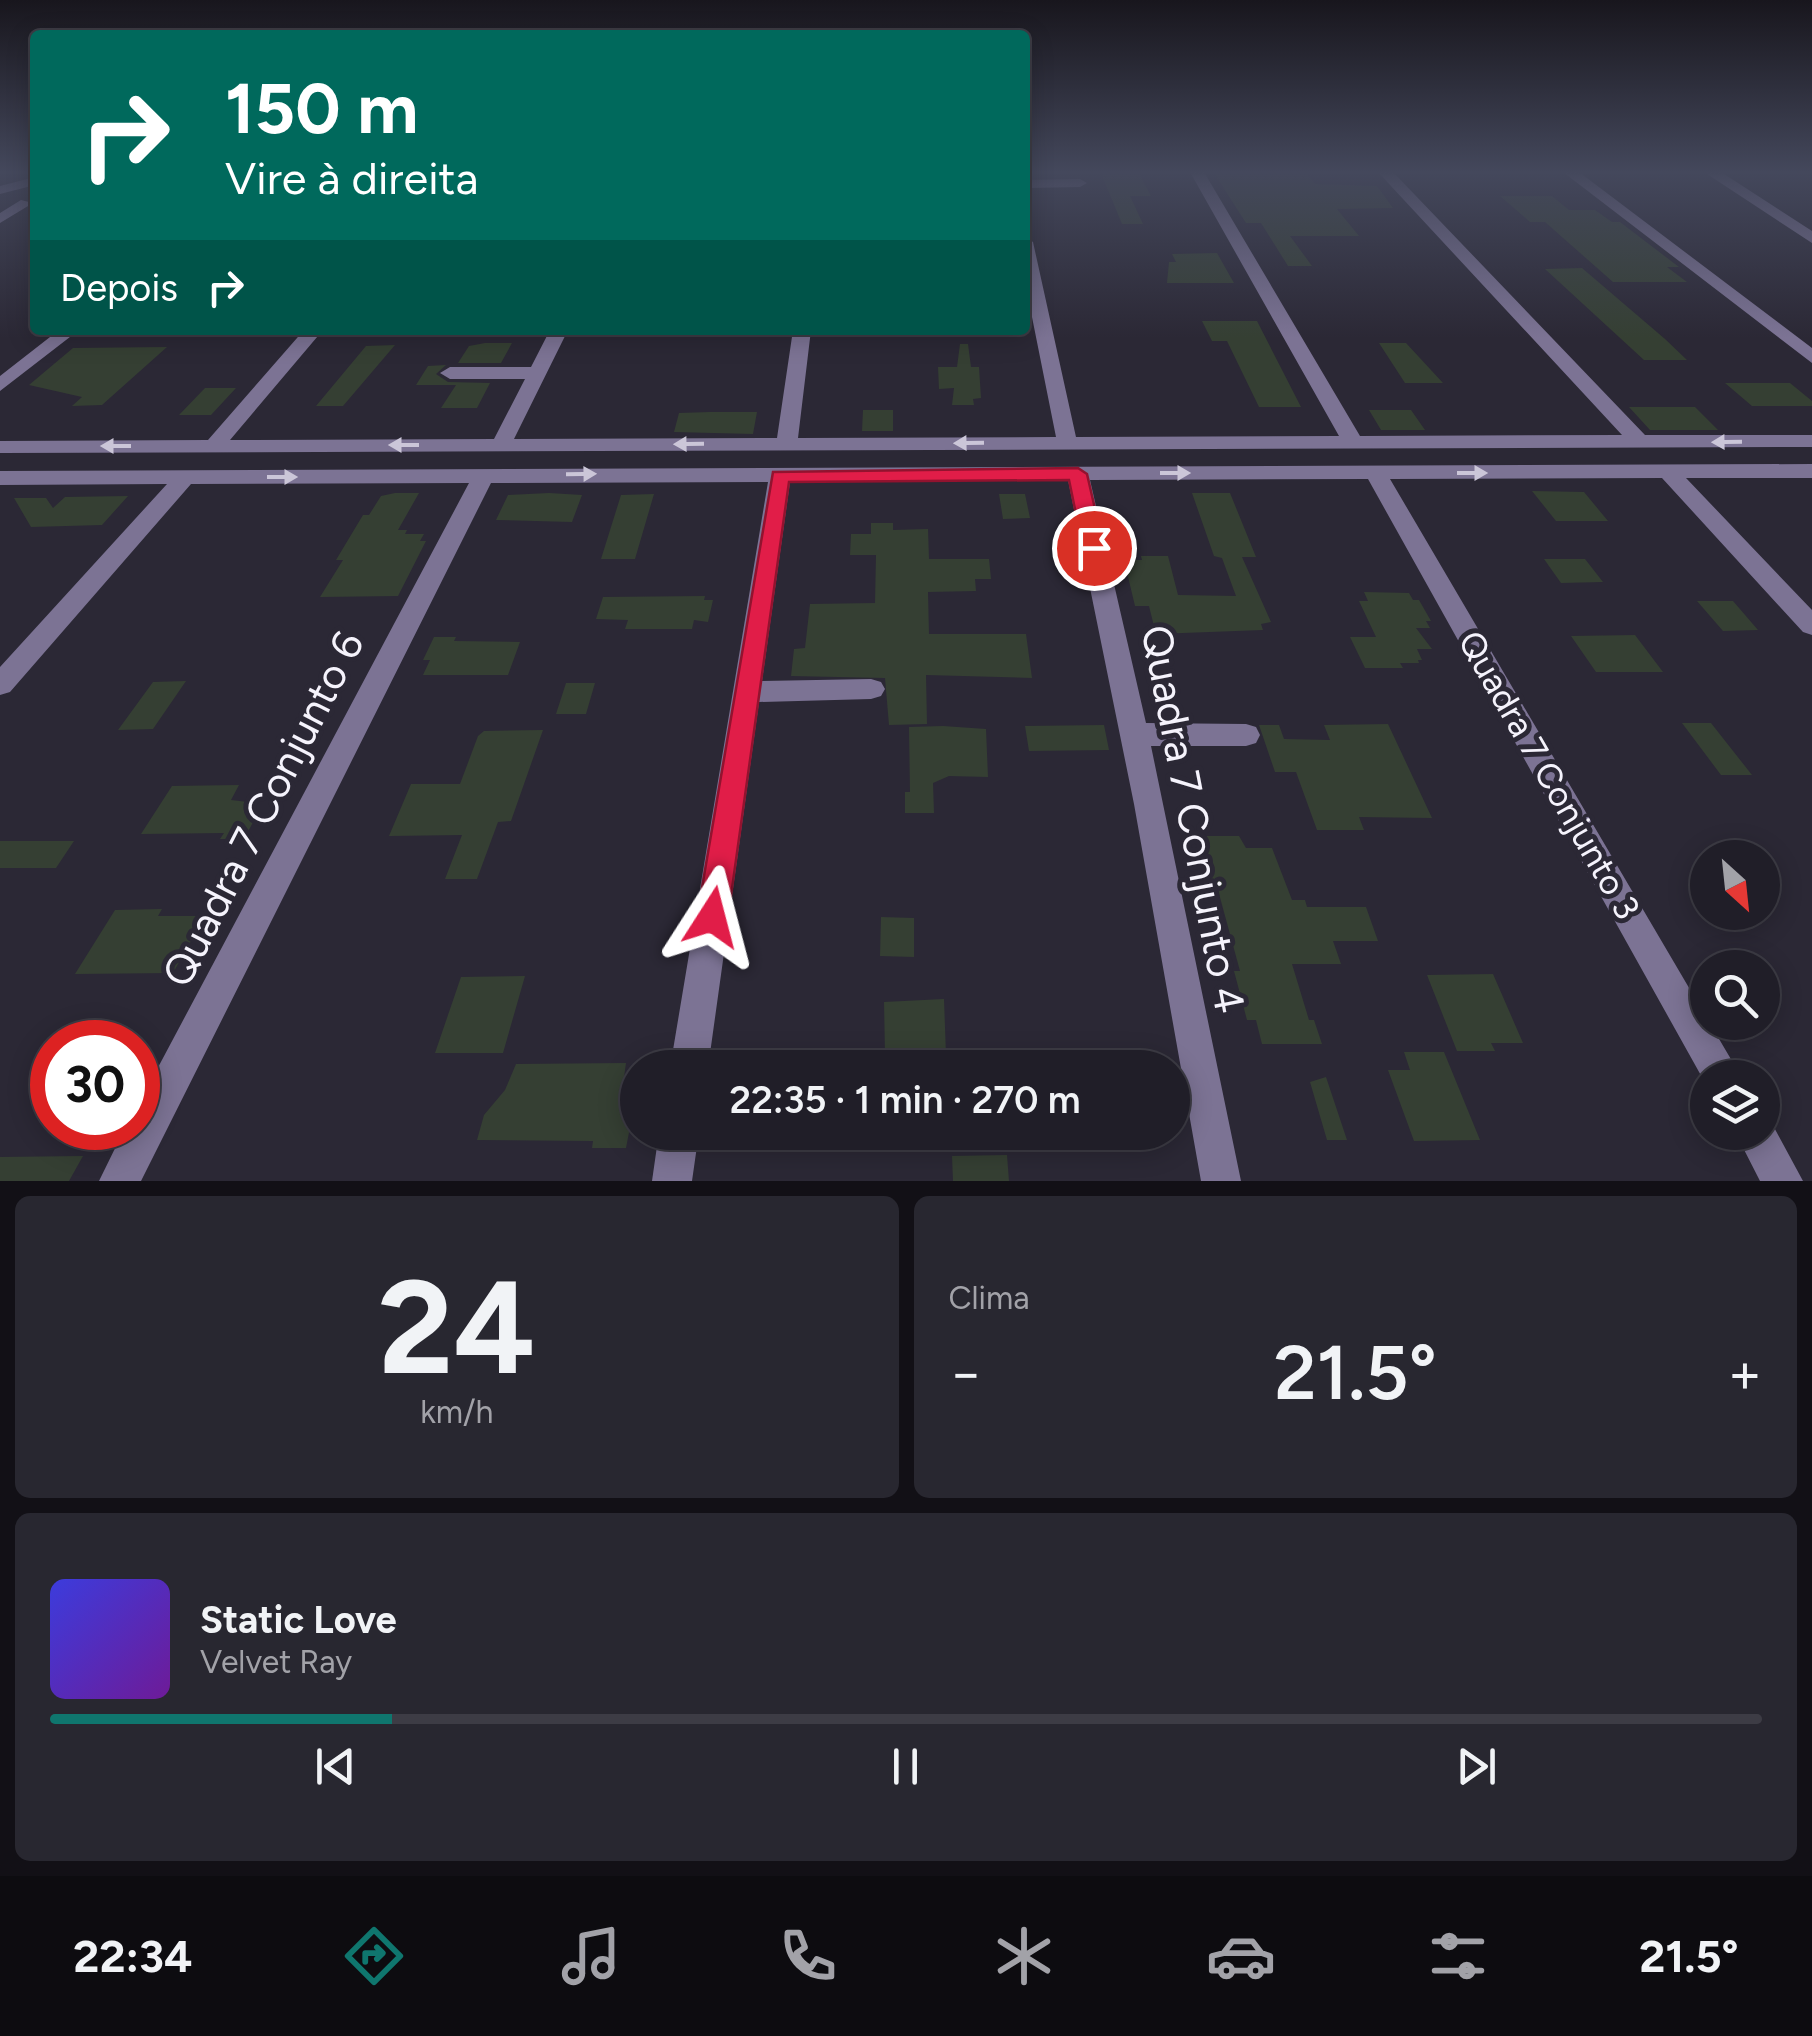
<!DOCTYPE html>
<html lang="pt">
<meta charset="utf-8">
<style>
body{margin:0;font-family:Figtree,sans-serif;background:#282730;color:#f1f3f6;height:100vh;display:flex;flex-direction:column;font-size:38px;white-space:nowrap}
*{box-sizing:border-box;margin:0}
p{font-size:32px;color:#a2a2a8}
.icon{flex:none;width:55px;height:55px;fill:none;stroke:currentColor;stroke-width:2;stroke-linecap:round;stroke-linejoin:round}
.map{position:relative;height:1181px;overflow:hidden}
.sheet{display:flex;flex-direction:column;gap:15px;padding:15px;background:#121016;flex:1}
.sheet>*{flex:none}
.guide{position:absolute;left:30px;top:30px;width:1000px;height:305px;border-radius:10px;box-shadow:0 5px 25px #0003,0 0 0 2px #3d3c45;background:#00695c;color:#fff;overflow:hidden}
.needle{width:65px;rotate:153deg}
.controls{position:absolute;left:1690px;top:840px;display:grid;gap:20px}
.controls a{display:grid;place-items:center;width:90px;height:90px;border-radius:50%;background:#201e28;box-shadow:0 5px 25px #0003,0 0 0 2px #3d3c45;font-size:50px}
.speed{position:absolute;left:30px;top:1020px;display:flex;gap:20px;font-size:50px;font-weight:700;text-align:center}
.speed>*{display:grid;place-content:center;width:130px;height:130px;border-radius:50%;background:#201e28;box-shadow:0 5px 25px #0003,0 0 0 2px #3d3c45;line-height:1}
.speed .limit{border:15px solid #d22;background:#fff;color:#111}
.pin{position:absolute;display:grid;place-items:center;width:85px;height:85px;color:#fff;margin:-42px;border:5px solid #fff;border-radius:50%;box-shadow:0 2px 10px #0007}
.me{position:absolute;width:110px;margin:-55px;rotate:9deg;stroke-linejoin:round;filter:drop-shadow(0 0 8px #0008)}
.turn{display:flex;align-items:center;gap:35px;height:210px;padding:0 30px;font-size:45px}
.turn .icon{width:130px;height:130px;stroke-width:2.5}
.turn b{display:block;font-size:70px;line-height:85px}
.then{display:flex;align-items:center;height:95px;padding:0 30px;background:#0003;gap:20px;font-size:38px}
.big{font-size:75px;font-weight:600;line-height:1.1}
.sheet .widget{flex:1;display:flex;flex-direction:column;justify-content:center;gap:15px;min-width:0;padding:0 35px;border-radius:15px;background:#282730}
.sheet .dial{align-items:center;gap:0}
.dial b{font-size:130px;line-height:1}
.song{display:flex;align-items:center;gap:30px}
.cover{width:120px;height:120px;border-radius:15px;background:linear-gradient(135deg,hsl(240 70% 55%),hsl(280 70% 35%))}
.played{height:10px;border-radius:5px;background:linear-gradient(90deg,#0f766e 20%,#3d3c45 20%)}
.keys{display:flex;justify-content:space-around;direction:ltr}
.heat{display:flex;justify-content:space-between;align-items:center;font-size:55px;direction:ltr}
.sheet .tiles{flex:1;display:grid;gap:15px;grid-template-columns:1fr 1fr}
.widget:last-child{grid-column:span 2}
.trip{position:absolute;left:620px;top:1050px;width:570px;height:100px;border-radius:50px;background:#201e28;box-shadow:0 5px 25px #0003,0 0 0 2px #3d3c45;font-weight:600;line-height:100px;text-align:center}
.tab-bar{display:flex;height:160px;justify-content:space-around;align-items:center;background:#0d0c10;color:#a2a2a8}
.tab-bar .icon{width:70px;height:70px}
.tab-bar .current{color:#0f766e}
.tab-bar b{font-size:45px;color:#f1f3f6}
.map>svg:first-child{display:block}
</style>
<div class="map">
<svg width="1812" height="1181" viewBox="0 0 1812 1181">
<rect width="100%" height="100%" fill="#2b2835"/>
<path fill="#353f33" d="M1305 172 1315 184 1377 186 1393 208 1337 209 1359 236H1290L1312 266H1288L1261 223H1246L1214 173Z
M1101 173 1139 174 1151 196H1130L1143 224H1122Z
M1500 196H1552L1569 210H1595L1612 222H1620L1679 267H1667L1687 282H1613L1545 222H1530Z
M1217 253 1234 283H1167L1169 262H1176L1172 254Z
M1582 268 1665 339 1687 360H1644L1545 269Z
M1202 321H1257L1301 407H1259L1227 341H1212Z
M485 343H512L501 363H458L469 346Z
M1379 343H1406L1443 383H1405Z
M960 344H968L971 367H979L981 398 973 399 974 405H952L954 388 939 389 938 367H957Z
M395 345 343 406H316L366 346Z
M167 347 102 405 72 406 82 397 29 385 73 348Z
M446 365 436 374 448 382 490 383 477 408H441L456 385H416L428 366Z
M1725 383H1790L1812 401V406H1752Z
M205 388H236L211 415H179Z
M1629 407H1695L1718 430H1650Z
M863 410H893V431H862Z
M1369 410H1411L1425 430H1381Z
M710 412H757L753 434 674 432 679 413Z
M1532 491 1584 492 1608 521H1556Z
M395 493H419L398 530H407L405 534H424L420 541H426L398 596 320 597 343 560H336L363 515H369L381 496Z
M549 493 582 495 572 522 496 520 508 495Z
M1192 493H1230L1256 557H1242L1271 622 1261 624 1263 630 1156 634 1149 606H1135L1124 560H1142L1141 556H1168L1178 595 1236 596 1222 558 1214 556Z
M654 494 635 559H601L621 495Z
M999 494H1025L1030 518 1003 519Z
M128 496 102 525 31 527 14 498H46L53 508 65 497Z
M871 523H893V530L928 529 929 559H989L991 579H975L976 591 928 592 929 634H1026L1032 678 926 675 927 724 889 725 885 678 791 676 794 649 805 648 810 604 875 603 876 555H850L851 534H871Z
M1544 559H1585L1603 582 1561 583Z
M1364 592 1409 593 1413 600H1419L1431 621H1426L1430 628H1416L1432 649H1417L1422 660H1418L1419 663H1400L1403 668H1365L1350 637H1376L1359 601H1368Z
M705 596 704 600H713L708 622 694 620 692 629H625L628 620 596 619 603 597Z
M1697 601H1733L1758 630 1723 631Z
M1635 635 1663 672H1596L1571 636Z
M434 637H456L454 641 520 642 508 675H423L430 660H423Z
M186 681 153 729 118 730 153 682Z
M566 683H595L586 714H556Z
M1682 723H1711L1752 775H1721Z
M1388 724 1432 818 1359 817 1364 830H1317L1296 772H1275L1259 725H1279L1284 739 1330 740 1324 725Z
M1104 725 1109 750 1029 751 1025 726Z
M943 726 986 729 988 777 949 776 933 783 934 813H905V792H910L909 727Z
M543 730 511 821 498 822 477 879H445L462 835 389 836 411 784H460L478 736 484 731Z
M239 785 231 800 256 803 249 815H257L244 839H220L224 833 141 834 172 786Z
M1201 836H1239L1246 848H1272L1292 900H1305L1307 907H1366L1378 941H1333L1341 964H1292L1309 1020H1314L1322 1044H1262L1256 1020H1247L1234 971H1240L1215 879 1209 880 1200 846H1204Z
M0 841H74L56 868H0Z
M162 909 158 916H205L173 973 75 974 115 910Z
M881 917 914 918V957L880 956Z
M1493 974 1523 1043H1491L1495 1051H1457L1427 975Z
M525 976 503 1053H435L461 977Z
M944 999 946 1055H885L884 1002Z
M1404 1052H1444L1480 1140 1414 1141 1388 1070H1410Z
M626 1063 624 1077H631L625 1111 633 1112 626 1148H592L593 1141 477 1140 484 1115 505 1090 516 1064Z
M1326 1077 1347 1140H1327L1310 1082Z
M1007 1155 1009 1181H953L952 1156Z
M83 1156 69 1181H0V1157Z"/>
<g fill="none" stroke-linecap="round" stroke-linejoin="round">
<path fill="#7c7394" fill-rule="evenodd" d="M1190 172H1204L1360 436 1622 435 1378 172H1393L1645 435H1812V447L0 453V441L208 440 304 330H323L230 440 494 439 525 379H450L440 373 450 367H531L550 330H568L514 439 777 438 793 330H811L798 438 1056 437 1025 282V237L1033 242 1076 437 1339 436Z
M1563 172H1579L1812 348V363Z
M1704 172H1721L1812 231V243Z
M35 177V185L0 194V186Z
M1025 180 1080 179 1087 183 1080 187 1025 188Z
M21 200 33 203 0 223V213Z
M59 330H79L0 391V376Z
M1812 464V478H1686L1812 610V635L1803 632 1662 478 1390 479 1742 1078H1708V1088L1368 479 1090 480 1146 723 1246 724 1256 727 1260 735 1256 743 1246 746H1151L1241 1181H1201L1134 804 1068 480 790 482 762 681 871 679 881 682 885 689 881 696 871 699 759 702 708 1068H670L768 482 491 483 141 1181H99L125 1128H138V1105L469 483 191 484 10 692 0 695V667L167 484 0 485V471Z
M1762 1115 1769 1118 1803 1181H1760L1735 1132H1762Z
M659 1132H699L692 1181H652Z"/>
</g>
<defs><path id="oneway-solid" d="M-6-.8H1V-3.2L6.5 0L1 3.2V.8H-6Z" transform="scale(2.5)"/></defs>
<g fill="#cbc6d8">
<use href="#oneway-solid" transform="translate(1727 442) rotate(179)"/>
<use href="#oneway-solid" transform="translate(969 443) rotate(179)"/>
<use href="#oneway-solid" transform="translate(689 444) rotate(179)"/>
<use href="#oneway-solid" transform="translate(404 445) rotate(180)"/>
<use href="#oneway-solid" transform="translate(116 446) rotate(180)"/>
<use href="#oneway-solid" transform="translate(1175 473)"/>
<use href="#oneway-solid" transform="translate(1472 473)"/>
<use href="#oneway-solid" transform="translate(581 474) rotate(-1)"/>
<use href="#oneway-solid" transform="translate(282 477)"/>
</g>
<linearGradient id="sky" x2="0" y2="1"><stop stop-color="#18161d"/><stop offset="0.51" stop-color="#44485c"/><stop offset="1" stop-color="#44485c" stop-opacity="0"/></linearGradient>
<rect width="1812" height="338" fill="url(#sky)"/>
<path fill="#e11d48" stroke="#92132f" stroke-width="2.5" d="M1078 468 1087 474 1104 548 1094 555 1083 548 1069 480 789 482 728 917 723 927 712 931 701 927 697 917 773 472Z"/>
<g text-anchor="middle" dominant-baseline="central" stroke-width="10" stroke-linejoin="round" paint-order="stroke">
<g font-size="35" fill="#f5f3fc" stroke="#2b2835">
<text transform="translate(1549 775) rotate(60)">Quadra 7 Conjunto 3</text>
</g>
<g font-size="42" fill="#f5f3fc" stroke="#2b2835">
<text transform="translate(263 809) rotate(-63)">Quadra 7 Conjunto 6</text>
<text transform="translate(1193 819) rotate(79)">Quadra 7 Conjunto 4</text>
</g>
</g>
</svg>
<div class="controls">
<a><svg class="needle" viewBox="-14 -14 28 28"><path d="M0-13l5 13h-10z" fill="#e53935"/><path d="M0 13l5-13h-10z" fill="#a2a2a8"/></svg></a>
<a><svg class="icon" aria-label="search" viewBox="0 0 24 24"><circle cx="10" cy="10" r="6"/><path d="M15 15l6 6"/></svg></a>
<a><svg class="icon" aria-label="layers" viewBox="0 0 24 24"><path d="M12 4l9 5-9 5-9-5zM3 14l9 5 9-5"/></svg></a>
</div>
<div class="speed"><div class="limit">30</div></div>
<div class="pin" style="left:1094px;top:548px;background:#d93025"><svg class="icon" aria-label="arrive" viewBox="0 0 24 24"><path d="M6 21V4h12l-3 4 3 4H6"/></svg></div>
<svg class="me" style="left:712px;top:917px" viewBox="-20 -20 40 40"><path d="M0-17L14 15 0 8-14 15z" fill="#e11d48" stroke="#fff" stroke-width="4"/></svg>
<div class="trip">22:35 · 1 min · 270 m</div>
<div class="guide">
<div class="turn"><svg class="icon" aria-label="right" viewBox="0 0 24 24"><path d="M7 20v-9h11M14 6l5 5-5 5"/></svg><div><b>150 m</b>Vire à direita</div></div>
<div class="then">Depois<svg class="icon" aria-label="right" viewBox="0 0 24 24"><path d="M7 20v-9h11M14 6l5 5-5 5"/></svg></div>
</div>
</div>
<section class="sheet">
<div class="tiles">
<div class="widget dial"><b>24</b><p>km/h</p></div>
<div class="widget"><p>Clima</p>
<div class="heat"><a>−</a><b class="big">21.5°</b><a>+</a></div>
</div>
<div class="widget">
<div class="song"><i class="cover"></i><div><b>Static Love</b><p>Velvet Ray</p></div></div>
<div class="played"></div>
<div class="keys"><svg class="icon" aria-label="previous" viewBox="0 0 24 24"><path d="M18 5L8 12l10 7zM5 5v14"/></svg><svg class="icon" aria-label="pause" viewBox="0 0 24 24"><path d="M8 5v14M16 5v14"/></svg><svg class="icon" aria-label="next" viewBox="0 0 24 24"><path d="M6 5l10 7-10 7zM19 5v14"/></svg></div>
</div>
</div>
</section>
<nav class="tab-bar">
<b>22:34</b>
<svg class="icon current" aria-label="directions" viewBox="0 0 24 24"><path d="M12 3l9 9-9 9-9-9zM9 14v-3h6M13 9l2 2-2 2"/></svg>
<svg class="icon" aria-label="music" viewBox="0 0 24 24"><path d="M9 18V5l10-2v13"/><circle cx="6" cy="18" r="3"/><circle cx="16" cy="16" r="3"/></svg>
<svg class="icon" aria-label="phone" viewBox="0 0 24 24"><path d="M5 4h4l2 5-3 2q2 4 5 5l2-3 5 2v4C11 20 4 13 5 4z"/></svg>
<svg class="icon" aria-label="climate" viewBox="0 0 24 24"><path d="M12 3v18M4 7l16 10M4 17L20 7"/></svg>
<svg class="icon" aria-label="car" viewBox="0 0 24 24"><path d="M5 17H2v-5l4-1 3-4h7l3 4 3 1v5h-3M9 17h6M6 11h13"/><circle cx="7" cy="17" r="2"/><circle cx="17" cy="17" r="2"/></svg>
<svg class="icon" aria-label="filters" viewBox="0 0 24 24"><path d="M4 7h16M4 17h16"/><circle cx="9" cy="7" r="2"/><circle cx="15" cy="17" r="2"/></svg>
<b>21.5°</b>
</nav>
